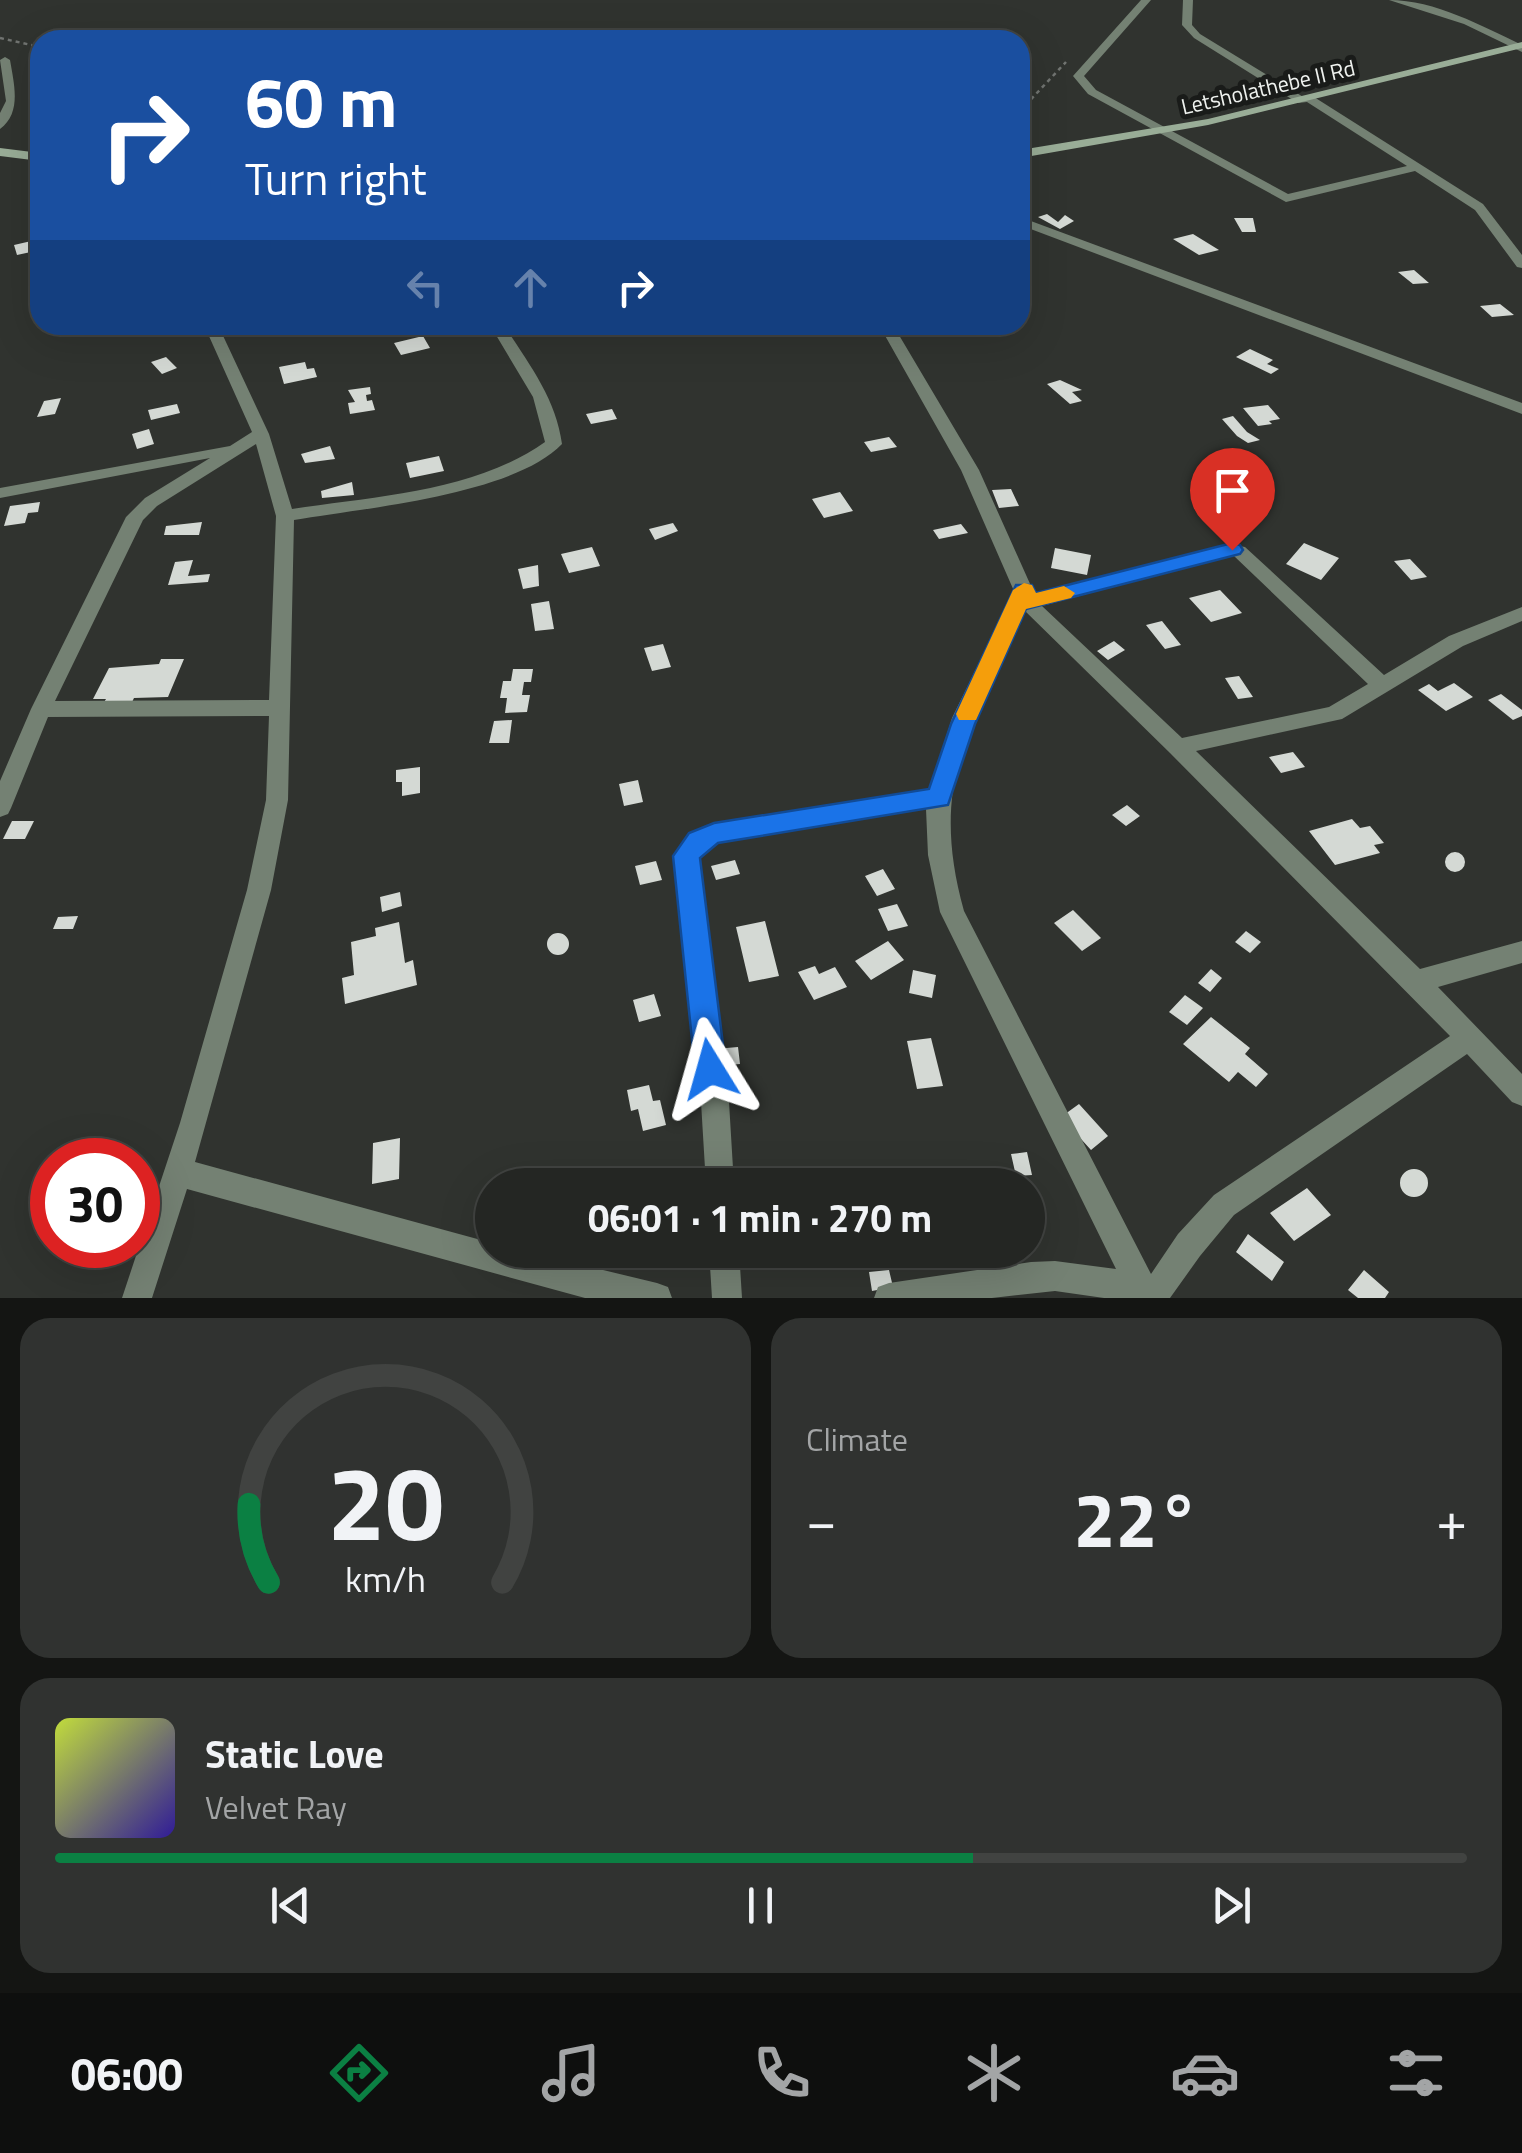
<!DOCTYPE html>
<meta charset="utf-8">
<style>
body{margin:0;font-family:"Titillium Web",sans-serif;background:#303230;color:#f1f3f6;height:100vh;display:flex;flex-direction:column;font-size:38px;white-space:nowrap}
*{box-sizing:border-box;margin:0}
p{font-size:32px;color:#a3a5a6}
.icon{flex:none;width:55px;height:55px;fill:none;stroke:currentColor;stroke-width:2;stroke-linecap:round;stroke-linejoin:round}
.map{position:relative;height:1298px;overflow:hidden}
.panel{display:flex;flex-direction:column;gap:20px;padding:20px;background:#141513;flex:1}
.panel>*{flex:none}
.hud{position:absolute;left:30px;top:30px;width:1000px;height:305px;border-radius:30px;box-shadow:0 10px 40px #0002,0 0 0 2px #414341;background:#1a4fa0;color:#fff;overflow:hidden}
.speed{position:absolute;left:30px;top:1138px;display:flex;gap:20px;font-size:50px;font-weight:700;text-align:center}
.speed>*{display:grid;place-content:center;width:130px;height:130px;border-radius:50%;background:#242623;box-shadow:0 10px 40px #0002,0 0 0 2px #414341;line-height:1}
.speed .limit{border:15px solid #d22;background:#fff;color:#111}
.pin{position:absolute;display:grid;place-items:center;width:85px;height:85px;color:#fff;margin:-102px -42px;border-radius:50% 50% 50% 0;rotate:-45deg;box-shadow:0 0 10px #0007}
.pin .icon{rotate:45deg}
.me{position:absolute;width:110px;margin:-55px;rotate:352deg;stroke-linejoin:round;filter:drop-shadow(0 0 8px #0008)}
.turn{display:flex;align-items:center;gap:35px;height:210px;padding:0 50px;font-size:45px}
.turn .icon{width:130px;height:130px;stroke-width:2.5}
.turn b{display:block;font-size:70px;line-height:85px}
.lanes{display:flex;align-items:center;height:95px;padding:0 50px;background:#0003;justify-content:center;gap:50px;direction:ltr}
.lanes .off{opacity:.35}
.big{font-size:75px;font-weight:700;line-height:1.1}
.panel .tile{flex:1;display:flex;flex-direction:column;justify-content:center;gap:15px;min-width:0;padding:0 35px;border-radius:30px;background:#303230}
.panel .dial{align-items:center;gap:0}
.dial svg{height:260px;overflow:visible;fill:none;stroke:#414341;stroke-width:7;stroke-linecap:round;text-anchor:middle}
.dial text{fill:#f1f3f6;stroke:none}
.song{display:flex;align-items:center;gap:30px}
.cover{width:120px;height:120px;border-radius:15px;background:linear-gradient(135deg,hsl(70 70% 55%),hsl(250 70% 35%))}
.played{height:10px;border-radius:5px;background:linear-gradient(90deg,#0b8043 65%,#414341 65%)}
.keys{display:flex;justify-content:space-around;direction:ltr}
.heat{display:flex;justify-content:space-between;align-items:center;font-size:55px;direction:ltr}
.panel .tiles{flex:1;display:grid;gap:20px;grid-template-columns:1fr 1fr}
.tile:last-child{grid-column:span 2}
.trip{position:absolute;left:475px;top:1168px;width:570px;height:100px;border-radius:50px;background:#242623;box-shadow:0 10px 40px #0002,0 0 0 2px #414341;font-weight:700;line-height:100px;text-align:center}
.menu{display:flex;height:160px;justify-content:space-around;align-items:center;background:#0e0f0e;color:#a3a5a6}
.menu .icon{width:70px;height:70px}
.menu .active{color:#0b8043}
.menu b{font-size:45px;color:#f1f3f6}
.map>svg:first-child{display:block}
</style>
<div class="map">
<svg width="1522" height="1298" viewBox="0 0 1522 1298">
<rect width="100%" height="100%" fill="#30332f"/>
<path fill="#d4d9d4" d="M1047 214 1058 222 1065 215 1074 221 1060 229 1038 217Z
M1234 218H1253L1256 232H1242Z
M1193 234 1219 250 1199 255 1173 239Z
M40 239V250L17 255 14 245Z
M1414 270 1429 283 1413 284 1398 272Z
M1500 304 1514 315 1492 317 1480 306Z
M423 336 430 348 401 355 394 343Z
M1250 349 1273 360 1267 364 1279 369 1271 374 1236 357Z
M166 357 177 368 162 374 151 362Z
M305 362 307 369 314 368 317 377 284 384 279 367Z
M1060 380 1082 390 1072 392 1082 401 1070 404 1047 384Z
M370 387 371 394 366 395 367 401 372 400 375 410 350 414 348 403 355 402 348 390Z
M61 398 55 414 37 417 44 401Z
M177 404 180 413 151 420 148 410Z
M1268 405 1280 419 1269 421 1272 424 1258 426 1243 408Z
M612 409 617 419 591 424 586 414Z
M1233 416 1247 432 1260 440 1248 443 1237 436 1222 419Z
M149 429 154 444 137 449 132 434Z
M889 437 897 447 871 452 864 442Z
M330 446 335 459 305 463 301 454Z
M439 456 444 471 410 478 406 463Z
M352 482 354 495 322 498 321 491Z
M1011 489 1019 506 999 508 992 490Z
M840 492 853 511 824 518 812 499Z
M40 502 38 512 28 513 25 523 4 526 10 506Z
M202 522 199 535H164L166 526Z
M673 523 678 531 655 540 649 529Z
M961 524 968 533 939 539 933 530Z
M1304 543 1339 558 1321 580 1286 564Z
M592 547 600 566 569 573 561 554Z
M1055 548 1091 555 1087 575 1051 568Z
M1410 559 1427 577 1411 580 1394 561Z
M193 560 188 576 210 574 208 582 168 585 175 562Z
M538 565 539 586 523 589 518 569Z
M1220 590 1242 613 1211 622 1189 598Z
M549 601 554 629 535 631 531 604Z
M1162 621 1181 645 1165 649 1146 625Z
M1114 641 1125 650 1108 660 1097 651Z
M663 644 671 667 652 671 644 648Z
M161 659H184L168 697 134 698 131 704H103L106 699H93L109 668 159 664Z
M513 669H533L531 682H524L522 695H530L527 712 505 713 507 698H500L503 681H511Z
M1239 676 1253 697 1238 699 1225 678Z
M1454 683 1473 697 1446 711 1418 690 1429 684 1438 691Z
M1501 694 1522 710V716L1513 720 1488 700Z
M512 720 509 743H489L494 721Z
M1293 752 1305 767 1281 773 1269 757Z
M420 767V793L402 796V782H396V770Z
M638 780 643 802 624 806 619 784Z
M1127 805 1140 816 1126 826 1112 815Z
M1352 819 1360 828 1370 826 1384 843 1374 845 1380 853 1335 865 1309 831Z
M12 821H34L25 839H3Z
M1445 862a10 10 0 1 1 20 0a10 10 0 1 1-20 0Z
M735 860 740 874 716 880 711 866Z
M656 861 662 880 640 885 635 866Z
M883 869 895 889 877 896 865 876Z
M400 892 402 906 382 912 380 897Z
M897 904 908 926 888 931 878 909Z
M1073 910 1101 938 1082 951 1054 923Z
M78 916 73 929H53L58 917Z
M765 921 779 976 749 982 736 927Z
M399 922 405 963 413 960 417 985 345 1004 342 978 354 975 351 942 376 936 375 928Z
M1246 931 1261 942 1250 953 1235 942Z
M547 944a11 11 0 1 1 22 0a11 11 0 1 1-22 0Z
M888 941 904 960 871 980 855 961Z
M815 966 819 974 835 967 847 987 814 1000 798 972Z
M1211 969 1222 978 1210 992 1198 983Z
M913 970 936 975 932 998 909 993Z
M654 994 661 1016 639 1022 633 1000Z
M1185 995 1203 1008 1187 1025 1169 1012Z
M1211 1017 1250 1048 1245 1054 1268 1074 1256 1087 1238 1072 1229 1082 1183 1044Z
M931 1038 943 1086 917 1089 907 1041Z
M738 1047 740 1064 716 1066 715 1049Z
M649 1085 653 1101 660 1100 666 1125 643 1131 638 1109 631 1111 627 1090Z
M1079 1104 1108 1136 1091 1150 1061 1117Z
M400 1138 399 1179 372 1184 373 1143Z
M1027 1152 1032 1175 1016 1176 1011 1154Z
M1400 1183a14 14 0 1 1 28 0a14 14 0 1 1-28 0Z
M1307 1188 1331 1215 1294 1241 1270 1213Z
M1248 1234 1284 1262 1272 1281 1236 1252Z
M889 1270 893 1287 872 1291 869 1272Z
M1364 1270 1389 1292 1385 1298H1358L1348 1290Z"/>
<g fill="none" stroke-linecap="round" stroke-linejoin="round">
<path stroke="#717471" stroke-width="2.5" stroke-dasharray="4 4" stroke-linecap="butt" d="M0 38 40 47
M1020 111 1066 62"/>
<path fill="#748173" fill-rule="evenodd" d="M1141 0H1151L1084 76 1096 90 1288 194 1407 166 1307 102 1298 103 1194 38 1182 25 1183 0H1193L1192 25 1200 34 1305 98 1314 97 1483 204 1522 255V268L1517 267 1475 210 1415 171 1286 202 1088 94 1073 76Z
M1389 0C1435 0 1482 26 1522 45V52L1464 24Z
M5 57 10 60C14 84 22 113 0 129V113L6 101 0 60Z
M1020 217 1522 403V414L1020 225Z
M204 325H218L269 434 292 509C375 496 474 492 545 442L533 397 490 325H504C528 363 556 398 562 444 513 495 364 508 294 520L288 800 271 890 195 1162 492 1243V1250H520L657 1283 668 1287 672 1298H585L187 1189 152 1298H122L180 1123 247 890 266 800 269 716 48 717 11 808 8 814 0 817V781L31 709 126 517 145 498 210 458 0 498V488L230 446 252 432ZM256 444 276 516 269 700 55 701 143 520 157 506Z
M879 325H893L979 470 1035 595 1228 544 1245 547 1384 675 1449 636 1522 607V621L1463 646 1342 719 1196 751 1420 969 1522 941V963L1438 987 1522 1074V1106L1512 1102 1467 1054 1234 1215 1200 1256 1170 1298H1104L1055 1291 992 1298H874L878 1287 889 1283 1031 1262 1055 1261 1116 1269 940 912 928 855 926 809 718 842 707 847 698 858 729 1102 734 1185H706L701 1102 674 856C683 838 696 830 714 824L929 791 952 718 1014 591 961 470ZM1228 556H1234L1368 684 1329 707 1182 738 1042 606ZM1024 610 1170 753 1450 1036 1214 1195 1178 1234 1151 1274 964 911C928 782 971 723 1024 610Z
M709 1250H739L742 1298H712Z"/>
<path fill="#99ad97" fill-rule="evenodd" d="M1522 42V48L1208 125 1020 158V150L1208 119Z
M0 148 40 153V161L0 156Z"/>
</g>
<path fill="#1a73e8" stroke="#114b97" stroke-width="2.5" d="M1232 543 1240 545 1243 550 1240 554 1026 609 975 724 948 805 718 843 700 858 726 1069 721 1079 710 1083 699 1079 695 1069 673 856 689 833 714 823 929 789 951 724 1016 585H1032L1036 593Z"/>
<path fill="#f59e0b" d="M1024 583 1032 585 1036 593 1064 586 1075 593 1071 598 1026 609 976 720H959L956 714 1013 590Z"/>
<g text-anchor="middle" dominant-baseline="central" stroke-width="10" stroke-linejoin="round" paint-order="stroke">
<g font-size="22" fill="#eff2ef" stroke="#191b19">
<text transform="translate(1268 87) rotate(-13)">Letsholathebe II Rd</text>
</g>
</g>
</svg>
<div class="speed"><div class="limit">30</div></div>
<div class="pin" style="left:1232px;top:550px;background:#d93025"><svg class="icon" aria-label="arrive" viewBox="0 0 24 24"><path d="M6 21V4h12l-3 4 3 4H6"/></svg></div>
<svg class="me" style="left:710px;top:1069px" viewBox="-20 -20 40 40"><path d="M0-17L14 15 0 8-14 15z" fill="#1a73e8" stroke="#fff" stroke-width="4"/></svg>
<div class="trip">06:01 · 1 min · 270 m</div>
<div class="hud">
<div class="turn"><svg class="icon" aria-label="right" viewBox="0 0 24 24"><path d="M7 20v-9h11M14 6l5 5-5 5"/></svg><div><b>60 m</b>Turn right</div></div>
<div class="lanes"><svg class="icon off" aria-label="left" viewBox="0 0 24 24"><path d="M17 20v-9H6M10 6l-5 5 5 5"/></svg><svg class="icon off" aria-label="ahead" viewBox="0 0 24 24"><path d="M12 20V5M6 11l6-6 6 6"/></svg><svg class="icon" aria-label="right" viewBox="0 0 24 24"><path d="M7 20v-9h11M14 6l5 5-5 5"/></svg></div>
</div>
</div>
<section class="panel">
<div class="tiles">
<div class="tile dial"><svg viewBox="0 0 100 80">
<path d="M14 69A42 42 0 1 1 86 69"/>
<path d="M14 69A42 42 0 0 1 8 45" stroke="#0b8043"/>
<text x="50" y="56" font-size="32" font-weight="700">20</text>
<text x="50" y="72" font-size="11">km/h</text>
</svg></div>
<div class="tile"><p>Climate</p>
<div class="heat"><a>−</a><b class="big">22°</b><a>+</a></div>
</div>
<div class="tile">
<div class="song"><i class="cover"></i><div><b>Static Love</b><p>Velvet Ray</p></div></div>
<div class="played"></div>
<div class="keys"><svg class="icon" aria-label="previous" viewBox="0 0 24 24"><path d="M18 5L8 12l10 7zM5 5v14"/></svg><svg class="icon" aria-label="pause" viewBox="0 0 24 24"><path d="M8 5v14M16 5v14"/></svg><svg class="icon" aria-label="next" viewBox="0 0 24 24"><path d="M6 5l10 7-10 7zM19 5v14"/></svg></div>
</div>
</div>
</section>
<nav class="menu">
<b>06:00</b>
<svg class="icon active" aria-label="directions" viewBox="0 0 24 24"><path d="M12 3l9 9-9 9-9-9zM9 14v-3h6M13 9l2 2-2 2"/></svg>
<svg class="icon" aria-label="music" viewBox="0 0 24 24"><path d="M9 18V5l10-2v13"/><circle cx="6" cy="18" r="3"/><circle cx="16" cy="16" r="3"/></svg>
<svg class="icon" aria-label="phone" viewBox="0 0 24 24"><path d="M5 4h4l2 5-3 2q2 4 5 5l2-3 5 2v4C11 20 4 13 5 4z"/></svg>
<svg class="icon" aria-label="climate" viewBox="0 0 24 24"><path d="M12 3v18M4 7l16 10M4 17L20 7"/></svg>
<svg class="icon" aria-label="car" viewBox="0 0 24 24"><path d="M5 17H2v-5l4-1 3-4h7l3 4 3 1v5h-3M9 17h6M6 11h13"/><circle cx="7" cy="17" r="2"/><circle cx="17" cy="17" r="2"/></svg>
<svg class="icon" aria-label="filters" viewBox="0 0 24 24"><path d="M4 7h16M4 17h16"/><circle cx="9" cy="7" r="2"/><circle cx="15" cy="17" r="2"/></svg>
</nav>
